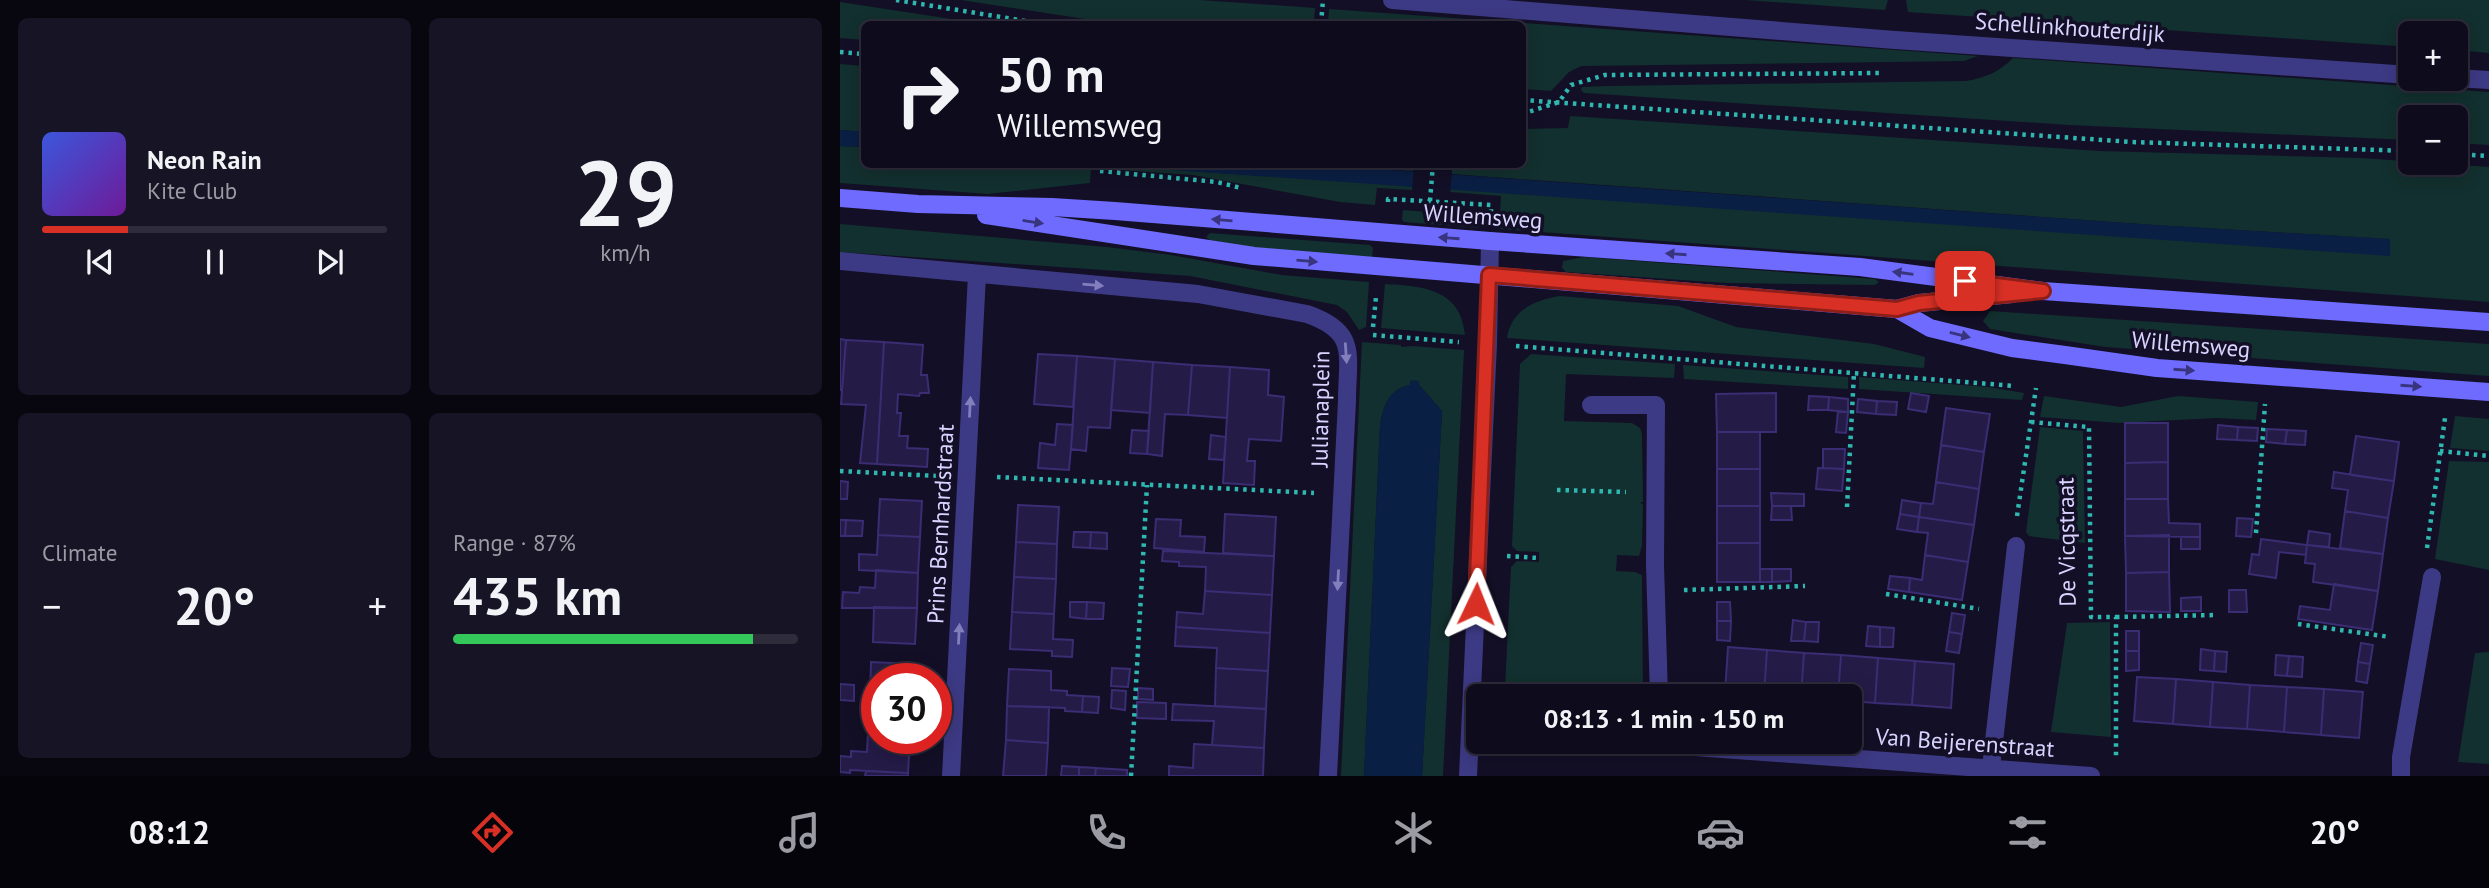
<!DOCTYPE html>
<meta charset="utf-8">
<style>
body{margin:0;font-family:"PT Sans",sans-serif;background:#171425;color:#f1f3f6;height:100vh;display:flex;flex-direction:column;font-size:26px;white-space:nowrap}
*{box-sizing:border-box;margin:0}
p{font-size:23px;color:#9b9ba3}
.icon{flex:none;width:38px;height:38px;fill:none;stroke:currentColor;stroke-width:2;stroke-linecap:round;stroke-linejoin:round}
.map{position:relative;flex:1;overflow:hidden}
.panel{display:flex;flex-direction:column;gap:18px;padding:18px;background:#08060f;width:840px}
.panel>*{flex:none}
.guide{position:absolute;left:21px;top:21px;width:665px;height:147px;border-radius:10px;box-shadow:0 4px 18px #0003,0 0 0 2px #2e2b3b;background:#0e0b1c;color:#f1f3f6;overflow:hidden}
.tools{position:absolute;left:1558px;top:21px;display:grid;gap:14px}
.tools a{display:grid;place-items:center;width:70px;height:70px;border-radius:10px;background:#0e0b1c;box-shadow:0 4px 18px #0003,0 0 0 2px #2e2b3b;font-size:35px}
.speed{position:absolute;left:21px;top:663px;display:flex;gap:14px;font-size:35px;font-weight:700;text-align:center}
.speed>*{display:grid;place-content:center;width:91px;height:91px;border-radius:50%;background:#0e0b1c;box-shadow:0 4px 18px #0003,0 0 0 2px #2e2b3b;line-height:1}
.speed .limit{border:10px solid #d22;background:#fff;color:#111}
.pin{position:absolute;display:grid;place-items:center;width:60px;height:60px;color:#fff;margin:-30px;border-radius:14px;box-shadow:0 4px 10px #0006}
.me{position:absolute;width:77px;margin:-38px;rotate:2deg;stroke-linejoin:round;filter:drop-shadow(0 0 5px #0008)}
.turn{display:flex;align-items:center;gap:24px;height:147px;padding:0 21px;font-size:32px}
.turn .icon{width:91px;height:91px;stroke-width:2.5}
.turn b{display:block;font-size:49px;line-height:60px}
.big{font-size:52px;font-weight:600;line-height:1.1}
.panel .card{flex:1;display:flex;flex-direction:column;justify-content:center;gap:10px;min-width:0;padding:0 24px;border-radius:10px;background:#171425}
.panel .dial{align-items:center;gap:0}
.dial b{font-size:91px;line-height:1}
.song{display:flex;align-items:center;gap:21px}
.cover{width:84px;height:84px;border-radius:10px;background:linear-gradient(135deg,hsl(230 70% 55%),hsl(280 70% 35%))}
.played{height:7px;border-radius:4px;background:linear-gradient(90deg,#d93025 25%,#2e2b3b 25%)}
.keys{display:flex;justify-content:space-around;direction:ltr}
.heat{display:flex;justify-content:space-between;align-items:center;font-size:38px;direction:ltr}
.charge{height:10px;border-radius:5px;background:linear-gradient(90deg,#34c759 87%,#2e2b3b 0)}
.panel .tiles{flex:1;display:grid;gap:18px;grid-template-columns:repeat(2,1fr)}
.trip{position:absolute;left:626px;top:684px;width:396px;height:70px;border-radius:10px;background:#0e0b1c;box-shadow:0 4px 18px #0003,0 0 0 2px #2e2b3b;font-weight:600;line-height:70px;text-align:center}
.dock{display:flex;height:112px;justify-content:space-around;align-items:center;background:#06040b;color:#9b9ba3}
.dock .icon{width:49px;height:49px}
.dock .on{color:#d93025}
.dock b{font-size:32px;color:#f1f3f6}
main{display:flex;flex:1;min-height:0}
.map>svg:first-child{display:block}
</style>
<main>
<section class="panel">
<div class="tiles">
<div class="card">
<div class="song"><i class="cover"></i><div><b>Neon Rain</b><p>Kite Club</p></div></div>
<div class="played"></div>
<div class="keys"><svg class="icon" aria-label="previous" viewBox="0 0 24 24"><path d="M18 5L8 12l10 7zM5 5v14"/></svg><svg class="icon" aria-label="pause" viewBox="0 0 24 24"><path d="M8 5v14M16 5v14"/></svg><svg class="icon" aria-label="next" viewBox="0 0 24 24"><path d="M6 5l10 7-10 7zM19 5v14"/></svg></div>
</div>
<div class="card dial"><b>29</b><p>km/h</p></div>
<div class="card"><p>Climate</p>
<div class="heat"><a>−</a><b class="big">20°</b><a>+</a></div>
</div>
<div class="card"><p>Range · 87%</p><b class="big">435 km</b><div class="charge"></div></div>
</div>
</section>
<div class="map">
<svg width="1649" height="776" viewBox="0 0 1649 776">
<rect width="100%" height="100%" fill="#130f26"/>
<path fill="#12302f" d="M121 0H360L475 8 474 24H278Z
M905 0H1048L1045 10Z
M1066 0H1649V53L1615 50V33H1570V47L1068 12Z
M0 2 144 24H24V40L0 38Z
M489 9 1138 56 1124 61 741 66 729 72 711 91 683 89 682 24H488Z
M1173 58 1649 92V145L1615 143V117H1570V140L1229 125 744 93 741 90 742 87 768 86 1126 81C1145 78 1159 72 1173 58Z
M0 64 24 66V132L0 130Z
M730 116 1260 151 1521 158 1649 167V302L659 229 661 196 610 192 611 189 1549 239 1314 225 612 174V165L682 164 683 129 728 128Z
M0 146 24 147V164L262 165 573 186 572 190 537 188 535 205 500 202 353 175 251 168 250 183 148 194 0 183Z
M478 165H574L573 171Z
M563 210 639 216 638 228 564 222 562 220Z
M0 224 267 247 331 255 442 275 529 282 526 327 519 330 507 312 497 305 350 276 0 252Z
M370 233 530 245 533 248 532 257 436 253 370 240 366 237Z
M744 257 1035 279 1039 282 1035 285 886 283 726 272 722 268 723 261Z
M545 284C581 286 621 288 625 335L541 328Z
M720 296 838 306 896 327 1034 344 1085 357 1084 368 667 338C671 310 695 300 720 296Z
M1150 311 1649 344V376L1265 347 1150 329 1143 321Z
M522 342 561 345V347L573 346 624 350 603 776H582L602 411 579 385 571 380 570 385C549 389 543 406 540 426L524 776H501Z
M691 354 835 364 834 378 726 374 724 421 792 423 800 428 802 434 803 502H800L803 505 802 546 799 556 777 555 776 571 795 572 802 575 803 696H718L671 693 665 688 671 567 677 561 699 562V552L677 551 672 546 680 364Z
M843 365 1008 377V389L844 379Z
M1019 377 1148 387 1184 393 1182 400 1019 389Z
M1204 396 1281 407 1338 396 1418 402 1416 420 1376 418 1279 423 1200 417Z
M1615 416 1649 419V451L1610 448Z
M1200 427 1243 431 1245 543 1189 536 1186 532Z
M1609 461 1649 462V570L1595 559Z
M1270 622 1271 737 1211 732 1227 623Z
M1649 652V764L1618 762 1635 653Z"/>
<path fill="#0a1f44" d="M0 130 24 132V147L0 146Z
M262 165H479L1314 225 1550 239V256Z
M571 380 579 381V385L602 411 582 776H524L540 426C543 406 549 389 570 385Z"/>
<path fill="#130f26" d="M574 168 612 171 610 192 572 190Z"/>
<path fill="#241b47" stroke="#3b2d73" stroke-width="2" d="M0 339 6 340 2 390H0Z
M6 340 44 342 37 464 20 463 26 405 1 404Z
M44 342 83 345 81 375H87L89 393H80L79 396 58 394 57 413H61L59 436H68L67 448 88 449 87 467 37 464Z
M198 354 237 356 233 407 194 404Z
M237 356 275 359 270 428 248 427 246 451 231 449Z
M275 359 313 362 310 413 271 410Z
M313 362 352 365 348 415 325 414 322 456 307 454Z
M352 365 390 367 387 418 348 415Z
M390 367 429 370 428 395 444 397 441 441 409 439 407 461H415L414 485 383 483Z
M936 393V432H877L876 394Z
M1071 393 1089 396 1086 412 1068 409Z
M969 396 989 397 988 410H968Z
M989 397 1008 399V412L988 410Z
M1018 399 1037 401 1036 414 1017 412Z
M1037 401 1057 402 1056 415 1036 414Z
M1106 408 1150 414 1144 452 1101 445Z
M998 411 1008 412 1006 433 996 432Z
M1285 423H1328V462L1285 463Z
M217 424 233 425 229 470 198 468 200 443 215 445Z
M1378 425 1398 427 1397 440 1377 439Z
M1398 427 1418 428 1417 441 1397 440Z
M1427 429 1447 430 1445 444 1426 442Z
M292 430 309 431 307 454 290 453Z
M1447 430 1466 431 1465 445 1445 444Z
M877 432H920V469H877Z
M371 435 386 437 384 460 369 459Z
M1516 436 1559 442 1554 481 1510 475Z
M1101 445 1144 452 1139 489 1096 482Z
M983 449H1005L1004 469 983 468Z
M1328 462V499H1285V463Z
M978 468 1004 469 1002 491 976 489Z
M877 469H920V506H877Z
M1494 472 1554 481 1548 518 1505 511 1508 490 1492 488Z
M0 481 8 482 7 499H0Z
M1096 482 1139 489 1134 525 1079 517 1081 503 1093 504Z
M931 493 964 494V506H932Z
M40 499 82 501 80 537 38 535Z
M1285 499H1328L1329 523 1360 524V537L1285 536Z
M1062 500 1081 503 1079 517 1060 514Z
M178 505 219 507 217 544 176 542Z
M877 506H920V543H877Z
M932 506H951L952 520H931Z
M1505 511 1548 518 1543 554 1500 548Z
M385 514 436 517 434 556 383 553Z
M1060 514 1079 517 1077 532 1057 529Z
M1079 517 1134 525 1128 562 1085 555 1088 533 1077 532Z
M1397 518 1413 519 1411 537 1396 536Z
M316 519 341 520 340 536 365 537 364 552 314 548Z
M0 520H6L5 536H0Z
M6 520 23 521 22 536H5Z
M1469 531 1490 534 1489 547 1467 545Z
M234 532H251L250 548 233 547Z
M251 532 267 533V549L250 548Z
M38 535 80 537 78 573 19 570V554L37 555Z
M1329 535V572L1286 573 1285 536Z
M1341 537H1360V549H1341Z
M1421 539 1467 545 1466 555 1439 552 1436 578 1409 574 1412 554 1419 555Z
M176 542 217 544 216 579 174 577Z
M877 543H920V582H877Z
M1467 545 1543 554 1538 591 1473 582 1475 564 1465 563Z
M323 551 434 556 432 595 365 591 366 567 339 566V562L322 561Z
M1085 555 1128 562 1122 600 1069 592 1070 578 1082 580Z
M920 569H932V582H920Z
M932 569H951V581L932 582Z
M36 570 78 573 77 608H2L3 592 19 593 20 587 35 588Z
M1329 572 1330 612 1286 611V573Z
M1050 576 1070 578 1069 592 1048 589Z
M174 577 216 579 214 614 172 612Z
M1494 584 1538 591 1532 630 1458 619 1460 606 1490 610Z
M1389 590H1406L1407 612H1389Z
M365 591 432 595 430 633 336 627 337 612 363 614Z
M1361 597V611H1341V598Z
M230 602H247L246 619 230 617Z
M247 602 264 603 263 619H246Z
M877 602H890L891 621H877Z
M34 607 77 608 75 644 33 642Z
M172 612 214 614 213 639 233 640 232 657 212 656V651L170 649Z
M1112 613 1125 615 1122 634 1109 632Z
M953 620 966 622 964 641H951Z
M877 621H891L890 641 877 640Z
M966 622H979L978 642 964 641Z
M1028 626 1040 627V647L1026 646Z
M336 627 430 633 428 671 376 668 377 648 335 646Z
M1040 627 1054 628 1053 647H1040Z
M1286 631H1299V651H1286Z
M1109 632 1122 634 1119 653 1106 651Z
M1521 643 1533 645 1530 664 1518 662Z
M888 647 927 650 924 695 885 692Z
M1361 649 1375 651 1374 671 1360 670Z
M927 650 964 653 961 696 924 695Z
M1286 651H1299V670L1286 671Z
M1375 651 1387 652 1386 672 1374 671Z
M964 653 1001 655 998 696H961Z
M1001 655 1038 658 1035 703 1010 701V696H998Z
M1436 655 1449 656 1447 676 1435 675Z
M1449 656 1463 657 1462 677 1447 676Z
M1038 658 1075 661 1072 705 1035 703Z
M1075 661 1114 664 1111 708 1072 705Z
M31 662 73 664V679H37V699H30Z
M1518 662 1530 664 1527 683 1516 681Z
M272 668 290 669 288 687 271 686Z
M376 668 428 671 426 709 375 706Z
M169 669 211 671V690L227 691V695L243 696 242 712 225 711V708L167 706Z
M1297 677 1336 679 1333 724 1294 721Z
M1336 679 1373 682 1370 727 1333 724Z
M1373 682 1410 685 1407 729 1370 727Z
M0 684 14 685V701L0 700Z
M1410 685 1447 687 1444 732 1407 729Z
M1447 687 1484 689 1481 735 1444 732Z
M298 688 313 689V700L298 699Z
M1484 689 1523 692 1519 738 1481 735Z
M272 690 286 691 285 710 271 708Z
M243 696 259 697 258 713 242 712Z
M30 699H37V734L28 733Z
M297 702 326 703V719L297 718Z
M333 704 426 709 424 748 372 745 374 721 332 720Z
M167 706 209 707 208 743 166 740Z
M28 733 37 734V738H70L68 773 10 770V773L0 772V756L11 757V751L27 752Z
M166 740 208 743 206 776H163Z
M354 744 424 748 423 776H329V766L353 768Z
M222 766 239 767V776H221Z
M239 767 256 768 255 776H239Z
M256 768 287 770V776H255Z
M26 771 68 773V776H25Z"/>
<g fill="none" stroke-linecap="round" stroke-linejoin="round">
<path stroke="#2fb8b0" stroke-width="4.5" stroke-dasharray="3.5 5" stroke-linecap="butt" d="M56 0 204 24
M481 24 483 0
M0 52 24 54
M682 100 1292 142 1570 151
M682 114 719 102 731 85 765 75 1042 73
M1615 154 1649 156
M260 171 377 182 401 188
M590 201 593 164
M548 202V199L651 205V213
M533 327 536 297
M533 335 619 342
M676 346 1175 386
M1191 422 1249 427 1251 617H1276V759
M1600 451 1649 456
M0 471 97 476
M157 477 474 493
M717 490 786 492
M1007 507 1014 373
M1177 516 1196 388
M1416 533 1425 404
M1587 548 1605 418
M667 556 698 558
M844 590 965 586
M1046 594 1139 609
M1276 617 1376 615
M1458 624 1550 637
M291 776 307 485"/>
<path stroke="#3d3a85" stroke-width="18" d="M552 0 1055 40 1570 75
M1615 78 1649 80
M0 261 358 294 467 314C519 332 507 355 507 401L488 776
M751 405H816L815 565 819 696
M787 742 1251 776
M1151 768 1176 546
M111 776 137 275
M628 776 648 344 650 241
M1561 776V757L1592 577"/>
<path stroke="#6f6bff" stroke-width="18" d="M0 198 78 204 212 207 275 211 650 241 1020 267 1203 291 1649 322
M146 215 414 256 1057 309 1079 303 1172 294
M1057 309 1090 328 1172 348 1225 355 1317 368 1649 392"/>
</g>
<defs><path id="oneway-solid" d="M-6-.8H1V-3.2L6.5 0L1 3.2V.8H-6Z" transform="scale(1.75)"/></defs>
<g fill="#38347d">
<use href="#oneway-solid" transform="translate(382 220) rotate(-175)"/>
<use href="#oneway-solid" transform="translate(193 222) rotate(9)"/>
<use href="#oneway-solid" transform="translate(609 238) rotate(-176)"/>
<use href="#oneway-solid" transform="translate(836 254) rotate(-176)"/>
<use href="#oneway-solid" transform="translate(467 261) rotate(5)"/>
<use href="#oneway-solid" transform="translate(1063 273) rotate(-172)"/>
<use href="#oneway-solid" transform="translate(1120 335) rotate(14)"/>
<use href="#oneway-solid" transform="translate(1344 370) rotate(4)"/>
<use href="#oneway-solid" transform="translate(1571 386) rotate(4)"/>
</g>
<g fill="#837fbc">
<use href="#oneway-solid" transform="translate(253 285) rotate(5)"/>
<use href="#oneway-solid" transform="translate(506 353) rotate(86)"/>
<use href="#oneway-solid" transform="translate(130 407) rotate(-87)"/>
<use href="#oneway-solid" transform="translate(498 580) rotate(93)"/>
<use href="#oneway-solid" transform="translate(119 634) rotate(-87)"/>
</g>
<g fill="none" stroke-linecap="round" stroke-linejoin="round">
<defs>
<path id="route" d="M636 604 649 275 1057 309 1079 303 1203 291 1125 281"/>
</defs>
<use href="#route" stroke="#8d1f18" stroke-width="18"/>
<use href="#route" stroke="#d93025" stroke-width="12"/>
</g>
<g text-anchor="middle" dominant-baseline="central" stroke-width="7" stroke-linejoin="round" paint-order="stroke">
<g font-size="23" fill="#d9d4ff" stroke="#130f26">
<text transform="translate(1230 27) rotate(4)">Schellinkhouterdijk</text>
<text transform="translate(643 216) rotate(4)">Willemsweg</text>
<text transform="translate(1351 344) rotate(5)">Willemsweg</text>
<text transform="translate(480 409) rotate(-89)">Julianaplein</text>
<text transform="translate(100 524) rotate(-87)">Prins Bernhardstraat</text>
<text transform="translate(1226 542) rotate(-91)">De Vicqstraat</text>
<text transform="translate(1125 742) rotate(4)">Van Beijerenstraat</text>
</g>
</g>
</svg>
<div class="tools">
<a>+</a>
<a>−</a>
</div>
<div class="speed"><div class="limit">30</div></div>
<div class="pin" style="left:1125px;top:281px;background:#d93025"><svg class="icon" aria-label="arrive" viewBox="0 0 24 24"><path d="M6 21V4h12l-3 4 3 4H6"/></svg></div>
<svg class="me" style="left:636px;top:604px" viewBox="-20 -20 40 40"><path d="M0-17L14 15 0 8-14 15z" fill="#d93025" stroke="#fff" stroke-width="4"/></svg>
<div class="trip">08:13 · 1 min · 150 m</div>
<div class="guide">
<div class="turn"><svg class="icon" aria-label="right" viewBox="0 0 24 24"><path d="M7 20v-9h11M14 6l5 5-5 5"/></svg><div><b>50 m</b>Willemsweg</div></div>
</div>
</div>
</main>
<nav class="dock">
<b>08:12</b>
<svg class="icon on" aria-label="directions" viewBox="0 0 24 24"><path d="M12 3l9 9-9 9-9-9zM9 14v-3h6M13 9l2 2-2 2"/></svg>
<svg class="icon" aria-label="music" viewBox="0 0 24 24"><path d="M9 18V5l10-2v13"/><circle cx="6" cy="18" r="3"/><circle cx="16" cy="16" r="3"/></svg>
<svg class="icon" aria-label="phone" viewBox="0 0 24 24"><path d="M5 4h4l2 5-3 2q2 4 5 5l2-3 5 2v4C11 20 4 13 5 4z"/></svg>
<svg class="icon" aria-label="climate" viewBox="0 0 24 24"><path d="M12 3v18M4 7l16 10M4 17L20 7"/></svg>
<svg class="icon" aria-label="car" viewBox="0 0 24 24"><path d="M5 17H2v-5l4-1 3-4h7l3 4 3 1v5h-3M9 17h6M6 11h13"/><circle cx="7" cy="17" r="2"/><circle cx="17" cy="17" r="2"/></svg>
<svg class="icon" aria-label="filters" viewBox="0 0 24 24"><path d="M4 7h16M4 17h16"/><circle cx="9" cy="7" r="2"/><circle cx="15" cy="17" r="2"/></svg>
<b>20°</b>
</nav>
